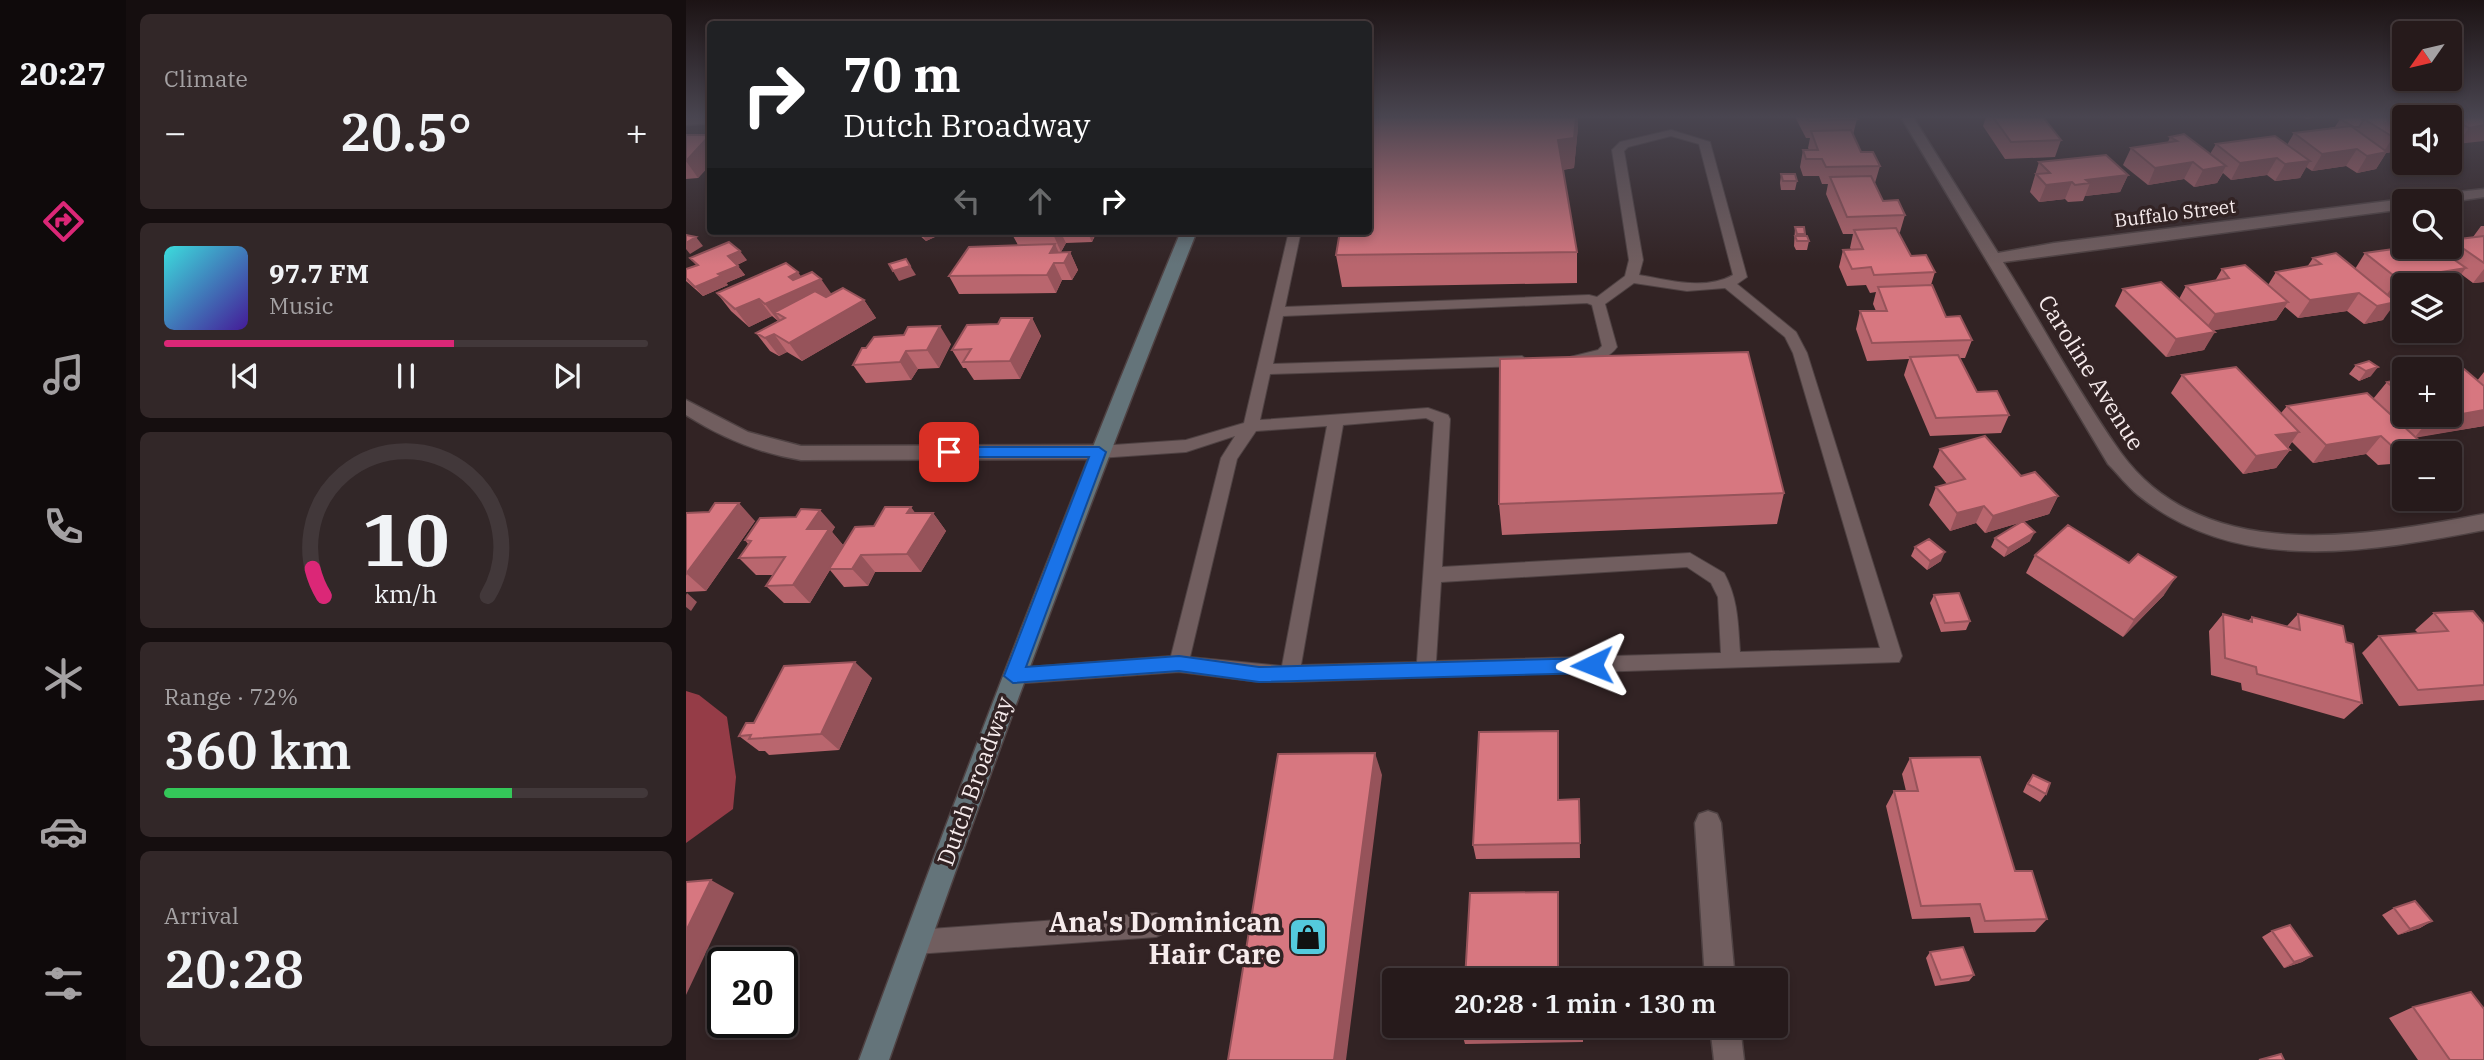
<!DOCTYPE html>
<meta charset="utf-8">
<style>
body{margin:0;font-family:"IBM Plex Serif",serif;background:#322728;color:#f1f3f6;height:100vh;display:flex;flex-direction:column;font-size:26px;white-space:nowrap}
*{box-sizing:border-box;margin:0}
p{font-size:23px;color:#a4a1a3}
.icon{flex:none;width:38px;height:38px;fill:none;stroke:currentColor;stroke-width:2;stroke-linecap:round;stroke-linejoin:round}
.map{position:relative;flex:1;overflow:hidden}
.panel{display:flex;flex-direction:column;gap:14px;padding:14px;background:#150e0f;width:560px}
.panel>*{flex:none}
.banner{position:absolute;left:21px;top:21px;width:665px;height:214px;border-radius:7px;box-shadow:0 4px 10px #0003,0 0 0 2px #42383a;background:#202124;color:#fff;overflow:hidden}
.needle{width:46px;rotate:236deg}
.tools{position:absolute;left:1706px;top:21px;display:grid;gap:14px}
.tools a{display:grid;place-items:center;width:70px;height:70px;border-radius:7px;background:#261a1b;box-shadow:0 4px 10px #0003,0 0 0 2px #42383a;font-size:35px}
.speed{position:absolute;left:21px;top:947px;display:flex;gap:14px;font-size:35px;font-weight:700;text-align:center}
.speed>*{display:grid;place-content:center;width:91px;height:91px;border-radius:50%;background:#261a1b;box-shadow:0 4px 10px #0003,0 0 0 2px #42383a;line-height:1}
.speed .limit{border:4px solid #111;border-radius:10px;background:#fff;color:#111}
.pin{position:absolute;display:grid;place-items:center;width:60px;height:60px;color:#fff;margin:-30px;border-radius:14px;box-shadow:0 4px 10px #0006}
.me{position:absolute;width:77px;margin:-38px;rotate:268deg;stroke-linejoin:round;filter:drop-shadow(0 0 5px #0008)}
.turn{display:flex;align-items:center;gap:24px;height:147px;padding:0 21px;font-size:32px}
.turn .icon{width:91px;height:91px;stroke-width:2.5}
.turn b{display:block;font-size:49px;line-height:60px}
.lanes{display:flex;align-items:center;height:66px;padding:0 21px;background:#0003;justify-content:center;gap:35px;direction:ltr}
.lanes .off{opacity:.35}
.big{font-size:52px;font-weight:600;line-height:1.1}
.panel .tile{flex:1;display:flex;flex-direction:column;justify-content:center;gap:10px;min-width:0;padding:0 24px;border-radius:10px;background:#322728}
.panel .dial{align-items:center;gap:0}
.dial svg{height:182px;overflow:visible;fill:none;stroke:#42383a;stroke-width:7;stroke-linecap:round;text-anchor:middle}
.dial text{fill:#f1f3f6;stroke:none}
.song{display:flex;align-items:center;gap:21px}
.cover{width:84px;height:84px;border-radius:10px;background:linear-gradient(135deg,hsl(180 70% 55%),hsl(260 70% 35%))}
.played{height:7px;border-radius:4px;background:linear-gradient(90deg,#db2777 60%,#42383a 60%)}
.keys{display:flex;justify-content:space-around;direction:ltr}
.heat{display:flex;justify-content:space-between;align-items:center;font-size:38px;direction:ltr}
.charge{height:10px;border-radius:5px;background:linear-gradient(90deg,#34c759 72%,#42383a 0)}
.trip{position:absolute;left:696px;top:968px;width:406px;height:70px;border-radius:7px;background:#261a1b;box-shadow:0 4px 10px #0003,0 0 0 2px #42383a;font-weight:600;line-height:70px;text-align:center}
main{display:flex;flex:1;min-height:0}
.dock{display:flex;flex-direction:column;width:126px;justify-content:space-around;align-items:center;background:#0f0a0b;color:#a4a1a3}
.dock .icon{width:49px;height:49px}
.dock .selected{color:#db2777}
.dock b{font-size:32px;color:#f1f3f6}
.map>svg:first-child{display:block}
</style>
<main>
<nav class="dock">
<b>20:27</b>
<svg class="icon selected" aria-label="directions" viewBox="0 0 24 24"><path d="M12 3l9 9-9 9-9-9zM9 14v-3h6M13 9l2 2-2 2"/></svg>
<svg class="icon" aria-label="music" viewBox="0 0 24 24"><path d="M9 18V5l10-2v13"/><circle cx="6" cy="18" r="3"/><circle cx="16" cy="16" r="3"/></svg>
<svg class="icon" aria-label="phone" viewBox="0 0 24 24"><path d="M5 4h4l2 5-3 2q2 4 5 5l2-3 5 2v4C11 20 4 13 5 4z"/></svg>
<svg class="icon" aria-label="climate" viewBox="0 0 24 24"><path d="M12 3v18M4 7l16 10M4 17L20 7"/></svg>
<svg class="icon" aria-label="car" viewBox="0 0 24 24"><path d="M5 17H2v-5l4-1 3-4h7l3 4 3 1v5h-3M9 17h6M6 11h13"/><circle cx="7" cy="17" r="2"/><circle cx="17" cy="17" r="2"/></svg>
<svg class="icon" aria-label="filters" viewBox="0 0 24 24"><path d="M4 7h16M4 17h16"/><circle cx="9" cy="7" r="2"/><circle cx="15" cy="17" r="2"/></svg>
</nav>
<section class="panel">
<div class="tile"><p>Climate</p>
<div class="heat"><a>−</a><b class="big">20.5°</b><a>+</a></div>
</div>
<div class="tile">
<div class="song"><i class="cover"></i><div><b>97.7 FM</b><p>Music</p></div></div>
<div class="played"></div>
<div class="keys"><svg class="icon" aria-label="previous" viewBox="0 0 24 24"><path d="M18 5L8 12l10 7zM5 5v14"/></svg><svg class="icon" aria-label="pause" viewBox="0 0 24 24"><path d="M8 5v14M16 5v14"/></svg><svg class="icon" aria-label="next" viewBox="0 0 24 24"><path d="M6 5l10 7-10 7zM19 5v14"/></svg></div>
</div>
<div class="tile dial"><svg viewBox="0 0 100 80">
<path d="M14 69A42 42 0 1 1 86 69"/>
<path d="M14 69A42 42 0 0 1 9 57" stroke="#db2777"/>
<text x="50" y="56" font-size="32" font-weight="700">10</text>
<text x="50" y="72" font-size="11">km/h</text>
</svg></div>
<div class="tile"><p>Range · 72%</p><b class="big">360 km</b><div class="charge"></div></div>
<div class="tile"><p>Arrival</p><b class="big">20:28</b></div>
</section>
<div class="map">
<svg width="1798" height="1060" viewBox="0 0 1798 1060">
<rect width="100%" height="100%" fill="#322324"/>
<path fill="#953c47" d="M0 691 13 695 41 717 50 777 47 809 0 843Z"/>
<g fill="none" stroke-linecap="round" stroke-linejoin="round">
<defs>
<path id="service" d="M985 130 1024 142 1061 277 1051 284 1110 332 1121 353 1216 656 1213 662 604 682H573L493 672 327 684 320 682 317 676 320 670 327 668 485 656 535 458 549 436 500 452 413 458 405 452 413 446 500 440 558 423 603 231H615L599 307 903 295 911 297 939 276 943 260 926 150 934 142ZM985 136 1013 144 1047 275C1018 291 983 280 953 275L957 260 938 151 942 147ZM948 283 1001 291 1039 288 1099 337 1107 353 1194 648 1054 652C1052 623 1052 599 1038 573L1004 553 756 567 764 419 762 415 742 408 574 420 584 374 836 366 843 361 836 356 587 364 597 316 901 303 906 305 916 346 912 350 884 357 882 360 889 365C905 361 921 361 931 347L919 304ZM740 418 748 422 731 662 615 665 657 425ZM641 426 596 666 504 657 551 459 570 431ZM1001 567 1025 583 1032 597 1035 653 750 661 755 582Z
M470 913 478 917 482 925 478 933 470 937 230 954 222 950 218 942 222 934 230 930Z"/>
<path id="minor" d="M0 117H24V123L0 125Z
M1215 117H1227L1312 253 1368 243 1718 199 1723 201H1718V209L1317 262C1356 324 1393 394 1435 453 1518 567 1680 536 1798 514V530C1683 552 1551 576 1452 495 1441 486 1432 474 1422 464Z
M1798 189V197L1764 202 1730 201 1738 196Z
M0 400 62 432 115 446 413 445 423 452 413 459 115 460C73 453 36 438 0 415Z
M1022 811 1031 814 1035 823 1049 980H1019L1009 823 1013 814Z
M1024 1026H1054L1058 1060H1028Z"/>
<path id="secondary" d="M495 231H511C402 505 300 781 203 1060H173C275 781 381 505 495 231Z"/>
</defs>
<use href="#service" stroke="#4f4243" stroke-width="2"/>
<use href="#minor" stroke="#4f4243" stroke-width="3"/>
<use href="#secondary" stroke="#4f4243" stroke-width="3"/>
<use href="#service" fill="#715e5f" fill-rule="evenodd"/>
<use href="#minor" fill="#715e5f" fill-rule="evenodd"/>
<use href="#secondary" fill="#64747a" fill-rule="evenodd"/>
</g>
<path fill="#b9666e" d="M682 117H892V127L888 168 877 170 891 252V283L656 287 650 255Z
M1109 117H1169L1171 119 1167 135 1175 152 1194 166 1189 183 1197 201 1219 215 1214 232 1213 233 1225 256 1249 272 1245 285 1260 317 1286 340 1279 358H1274L1291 392 1323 415 1315 433 1244 436 1218 375 1223 359 1181 361 1170 329 1174 311H1190L1187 304 1190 292 1184 293 1180 285 1161 286 1153 267 1157 250 1165 249 1164 248 1167 234H1157L1140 194 1142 184H1136L1133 176H1117L1114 167 1117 150H1123L1122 148 1124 138H1120Z
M1300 117H1357L1375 140 1369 157 1319 159 1297 126Z
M1617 117H1633L1620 119Z
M1744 117 1700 153 1690 169 1671 173 1660 166 1626 171 1620 167 1614 178 1589 181 1581 175 1545 180 1537 173 1531 183 1508 187 1498 179 1462 185 1437 165 1445 148 1482 142 1484 137 1524 154 1530 144 1601 145 1608 133 1649 127 1654 119Z
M1749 117H1798L1771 144H1770L1764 153V117Z
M0 135H24V165L12 178 0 179Z
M1353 162 1442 175 1434 192 1399 196 1397 201 1382 202 1379 199 1353 202 1344 192Z
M1095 174 1111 181 1109 190H1095L1094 183Z
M1795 226H1798V282L1787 283 1775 274 1766 286 1718 285V294L1703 296 1697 320 1678 324 1661 311 1612 318 1599 307 1590 320 1528 330 1518 350 1480 357 1429 306 1437 289 1493 299 1500 286 1529 281 1536 269 1582 285 1590 272 1621 267 1627 258 1669 269 1679 253 1704 249 1712 238 1718 237V247L1757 252 1761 247H1764V242L1765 240 1787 237Z
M1109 227 1119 234V236L1123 241 1121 250H1110L1108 246Z
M230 231H260V232L240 241 233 235Z
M330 231H410L411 232 406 242 380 243 375 252H384L392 270 386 280H376L370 293 273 294 263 276 332 245 327 236Z
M4 258 61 260 51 265 59 275 40 283 42 285 17 296 0 281V269L10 265Z
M115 277 145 294 178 300 190 318 116 361 101 352 93 356 84 351 70 333 92 321 86 316 63 327 45 311 31 293Z
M346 318 355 336 334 379 288 380 280 368H277L266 350 312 324Z
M1736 331H1759L1755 335 1744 337Z
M265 344 253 368 232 369 225 380 180 383 167 365 176 348Z
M1683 361 1685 376 1673 381 1663 374 1670 365Z
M1798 372V426L1730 437 1737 444 1730 453H1718V463L1692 465 1680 454 1627 463 1606 442 1602 448 1604 450 1590 468 1557 474 1485 393 1496 375 1595 413 1601 406 1687 399 1701 382 1718 379V415H1764Z
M1254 449 1335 476 1372 496 1363 514 1337 522 1344 541 1318 557 1305 547 1309 538 1336 522 1299 533 1290 523 1264 531 1243 505 1250 487 1261 484 1247 467Z
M1098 493 1091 524 816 535 813 504Z
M0 513 69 521 20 591 0 592Z
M230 513H247L260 531 235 572H189L182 586 158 587 144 570 124 603H98L80 586 87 575H70L53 558 62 544 59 540 110 517 149 527 146 532 157 545 188 526Z
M1229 547 1255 561 1241 570 1225 556Z
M1349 555 1443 563 1478 595 1437 637 1340 573Z
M1248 595 1284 621 1280 630 1255 632 1244 603Z
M1748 613 1798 624V700L1713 706 1676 653 1693 636 1732 633 1729 630Z
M1537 614 1562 621 1566 617 1601 626 1612 614 1660 642 1676 703 1658 719 1556 690 1555 683 1525 675 1523 631Z
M186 678 153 750 83 755 79 751H73L53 736 68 723Z
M872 731V800L893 799 894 858 790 859 787 845Z
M1224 758 1329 871 1361 919 1349 932 1288 933 1284 917 1226 919 1200 806 1208 791H1220L1216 774Z
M1347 775 1360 794 1354 802 1337 792 1341 783Z
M1708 908 1746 921 1734 928 1712 935 1696 915Z
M1586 931 1626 956 1616 962 1598 968 1576 937Z
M1244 952 1288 975 1283 981 1249 986 1240 958Z
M1727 1007 1798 1060H1732L1703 1018Z
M897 1026V1042L779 1044 776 1034Z"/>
<path fill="#96535a" d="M890 117H892V127L888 168 873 170 872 140Z
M1798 125V141L1771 144 1783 128Z
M24 135V165L12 178 0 161Z
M1718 135V151L1700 153 1690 169 1671 173 1681 156 1697 153 1707 137Z
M1776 136 1764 153V137Z
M1671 149 1660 166 1626 171 1636 154Z
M1591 158 1581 175 1545 180 1554 163Z
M1624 161 1614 178 1589 181 1599 164Z
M1507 162 1498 179 1462 185 1469 168Z
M1540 166 1531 183 1508 187 1517 170Z
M1442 175 1434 192 1399 196 1404 183 1400 180Z
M1386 182 1379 199 1353 202 1360 185Z
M236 231H260V232L240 241 235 232Z
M369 231H374L380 243 375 252 367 234Z
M401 231H410L406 242Z
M0 236 10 237 17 246 4 254 0 249Z
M369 244 377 262 364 253Z
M54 251 61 260 49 266 42 256Z
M384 252 392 270 386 280 378 263Z
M220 259 230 275 213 281 207 271Z
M368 263 376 280 370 293 361 275Z
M52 266 59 275 40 283 42 285 17 296 9 287 32 274Z
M1780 268 1766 286 1718 285V294L1699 297 1712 279Z
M1798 269V282L1787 283Z
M112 272 121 285 135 279 147 296 89 312 95 321 93 322 79 304 103 277Z
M1673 293 1661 311 1612 318 1624 300Z
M73 299 86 316 63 327 49 309Z
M178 300 190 318 116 361 103 343Z
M1602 302 1590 320 1518 332 1529 314Z
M1710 302 1697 320 1678 324 1691 306Z
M346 318 355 336 334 379 324 361Z
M254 326 265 344 253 368 241 350Z
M1749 331H1759L1755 335 1744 337Z
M1529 332 1518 350 1480 357 1490 339Z
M88 334 101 352 93 356 79 338Z
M220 351 232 369 225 380 214 362Z
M1692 367 1685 376 1673 381 1680 371Z
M1798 410V426L1728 438 1743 420Z
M1613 432 1600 450 1590 435Z
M1695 436 1680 454 1627 463 1640 445Z
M1604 450 1590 468 1557 474 1570 456Z
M1372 496 1363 514 1299 533 1307 516Z
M53 503 69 521 20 591 1 574Z
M1298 506 1290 523 1264 531 1271 513Z
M225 507 238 525 221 513Z
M134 510 149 527 146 532 158 546 124 603 107 585 121 529Z
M247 513 260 531 235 572 221 554Z
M1349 532 1344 541 1318 557 1322 548Z
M1259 552 1255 561 1241 570 1244 561Z
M175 555 189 572 182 586 166 569Z
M1490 577 1478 595 1437 637 1448 620Z
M1 593 11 602 5 611 0 607V595Z
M169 662 186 678 153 750 135 734Z
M689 753 696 775 660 1060H648Z
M25 880 48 893 0 995V931Z
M872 892 873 906V980H872Z
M1746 921 1734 928 1712 935 1724 929Z
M1626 956 1616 962 1598 968 1608 962Z"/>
<path fill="#d77780" stroke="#96535a" stroke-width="2" d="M682 117H890L888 138 872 140 891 252 650 255 654 231H682Z
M1120 117H1169L1171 119 1123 121Z
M1307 117H1357L1375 140 1325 142Z
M1667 117H1680L1682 118 1676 120 1677 121 1673 127H1668L1654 119Z
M1694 117H1745H1718V135L1707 137 1678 119Z
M1765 117H1798V125L1783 128Z
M1665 126 1701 152 1681 156 1671 149 1636 154 1608 133Z
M1764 129 1776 136 1764 137Z
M1165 130 1175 152H1187L1194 166 1140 167 1136 159H1120L1117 150H1132L1125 131Z
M1498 134 1540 166 1517 170 1507 162 1469 168 1445 148 1491 141 1484 137Z
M0 135H24L0 161Z
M1589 136 1624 161 1599 164 1591 158 1554 163 1530 144Z
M1420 155 1442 175 1400 180 1404 183 1389 185 1386 182 1360 185 1350 174 1364 173 1353 162Z
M1095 174H1109L1111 181H1097Z
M1185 176 1197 201 1212 200 1219 215 1161 217 1144 177Z
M1109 227H1118L1119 234H1111Z
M1210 228 1225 256 1240 255 1249 272 1188 275 1185 267 1166 269 1157 250 1177 249 1168 230Z
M330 231H369L367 234 327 236Z
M0 235 10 237 0 243Z
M1109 236H1121L1123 241H1111Z
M1798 236V263L1765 240Z
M1718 237V243L1712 238Z
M43 242 54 251 42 256 52 266 32 274 35 276 9 287 0 278V269L12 265 4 258Z
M369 244 364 253 384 252 378 263H368L361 275 263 276 283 247Z
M1722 247H1750L1780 268 1712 279 1679 253Z
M1650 253 1710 302 1691 306 1673 293 1624 300 1590 272 1635 264 1627 258Z
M220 259 224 266 207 271 203 264Z
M100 263 112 272 103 277 107 280 126 272 135 279 79 304 73 299 49 309 31 293Z
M1559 265 1602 302 1529 314 1500 286 1543 278 1536 269Z
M1475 282 1529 332 1490 339 1437 289Z
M1246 285 1260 317 1274 316 1286 340 1186 343 1174 311H1201L1192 287Z
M157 288 178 300 103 343 88 334 79 338 70 333 99 318 89 312 129 291 140 297Z
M315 318H346L324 361 277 362 285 349 266 350 281 325 312 324Z
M254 326 241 350 220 351 214 362 167 365 176 348H180L188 337 218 335 222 327Z
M1062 352 1098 493 813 504 814 359Z
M1272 355 1291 392 1311 391 1323 415 1250 418 1224 357Z
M1683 361 1692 367 1680 371 1670 365Z
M1550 367 1613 432 1590 435 1604 450 1570 456 1496 375Z
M1778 369 1798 386V410L1743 420 1738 415H1764V372Z
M1718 379V397L1701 382Z
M1681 393 1737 444 1707 447 1695 436 1640 445 1601 406Z
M1299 436 1335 476 1349 472 1372 496 1307 516 1298 506 1271 513 1250 487 1279 479 1254 449Z
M29 503H53L0 574V513L23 512Z
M199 507H225L221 513H247L221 554 175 555 166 569H143L169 527 188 526Z
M115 509 134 510 121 529H143L107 585 80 586 99 557 53 558 65 541 59 540 74 518 110 517Z
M1337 521 1349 532 1322 548 1309 538Z
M1382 525 1443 563 1452 554 1490 577 1448 620 1349 555Z
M1243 539 1259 552 1244 561 1229 547Z
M1273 593 1284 621 1259 623 1248 595Z
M1787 611 1798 624V685L1732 690 1693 636 1762 631 1748 613Z
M1537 614 1566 622V617L1614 630 1612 614 1657 626 1660 642 1667 644 1676 703 1571 674 1570 667 1539 658Z
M169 662 135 734 63 739 65 735 53 736 60 723H68L98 666Z
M872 731V800L893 799 894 843 787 845 793 732Z
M689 753 648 1060H542L592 754Z
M1294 757 1329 871H1346L1361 919 1299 921 1294 904 1235 906 1208 791H1232L1224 758Z
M1347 775 1364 783 1360 794 1342 784Z
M25 880 0 931V882Z
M872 892V979L895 978V980H779L784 893Z
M1729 901 1746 921 1724 929 1708 908Z
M1604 925 1626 956 1608 962 1586 931Z
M1277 947 1288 975 1255 980 1244 952Z
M1785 992 1798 1009V1060H1764L1727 1007Z
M776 1026H897V1032L776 1034Z
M1595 1054 1598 1060H1573Z"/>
<linearGradient id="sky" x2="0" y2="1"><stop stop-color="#1c1314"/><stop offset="0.44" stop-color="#494550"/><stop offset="1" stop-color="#494550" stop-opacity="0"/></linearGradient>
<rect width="1798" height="265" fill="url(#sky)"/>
<path fill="#1a73e8" stroke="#114b97" stroke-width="2" d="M263 447H413L420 452 340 667 493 656 573 667 906 658 915 665 906 673 573 682 493 671 327 683 318 676 403 457H263L256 452Z"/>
<defs>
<symbol id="shop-square" viewBox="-11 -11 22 22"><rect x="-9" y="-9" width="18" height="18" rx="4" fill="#54cadd" stroke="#322324"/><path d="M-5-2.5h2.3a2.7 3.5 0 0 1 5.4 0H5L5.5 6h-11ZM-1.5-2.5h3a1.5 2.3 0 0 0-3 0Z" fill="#111"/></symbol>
</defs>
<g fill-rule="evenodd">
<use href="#shop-square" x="600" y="915" width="44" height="44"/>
</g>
<g text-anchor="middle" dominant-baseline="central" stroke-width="7" stroke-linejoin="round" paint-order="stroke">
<g font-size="19" fill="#f6ebec" stroke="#322324">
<text transform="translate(1489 213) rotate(-7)">Buffalo Street</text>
</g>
<g font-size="23" fill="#f6ebec" stroke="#322324">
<text transform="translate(1406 372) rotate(58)">Caroline Avenue</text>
<text transform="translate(288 781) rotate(-70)">Dutch Broadway</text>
</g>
<g font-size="28" font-weight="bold" fill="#f6ebec" stroke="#322324" text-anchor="end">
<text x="595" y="921">Ana's Dominican<tspan x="595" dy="32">Hair Care</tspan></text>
</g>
</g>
</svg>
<div class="tools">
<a><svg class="needle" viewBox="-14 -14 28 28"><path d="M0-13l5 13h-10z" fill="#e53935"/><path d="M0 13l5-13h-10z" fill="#a4a1a3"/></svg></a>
<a><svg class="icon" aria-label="sound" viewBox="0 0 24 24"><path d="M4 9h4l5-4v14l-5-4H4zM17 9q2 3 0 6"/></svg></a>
<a><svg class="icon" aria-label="search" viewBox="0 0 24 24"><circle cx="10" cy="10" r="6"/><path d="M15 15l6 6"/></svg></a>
<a><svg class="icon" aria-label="layers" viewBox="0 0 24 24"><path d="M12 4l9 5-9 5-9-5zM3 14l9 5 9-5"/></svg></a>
<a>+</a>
<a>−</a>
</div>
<div class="speed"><div class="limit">20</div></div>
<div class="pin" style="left:263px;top:452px;background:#d93025"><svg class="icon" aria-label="arrive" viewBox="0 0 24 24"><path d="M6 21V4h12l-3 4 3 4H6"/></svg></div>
<svg class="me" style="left:906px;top:665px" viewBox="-20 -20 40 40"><path d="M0-17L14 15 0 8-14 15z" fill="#1a73e8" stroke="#fff" stroke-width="4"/></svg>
<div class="trip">20:28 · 1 min · 130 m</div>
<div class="banner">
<div class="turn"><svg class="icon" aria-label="right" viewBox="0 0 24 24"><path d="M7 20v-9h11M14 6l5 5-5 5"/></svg><div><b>70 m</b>Dutch Broadway</div></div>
<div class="lanes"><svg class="icon off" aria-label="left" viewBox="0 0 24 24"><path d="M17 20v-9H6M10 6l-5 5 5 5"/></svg><svg class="icon off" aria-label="ahead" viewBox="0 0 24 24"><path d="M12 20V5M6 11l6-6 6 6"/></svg><svg class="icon" aria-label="right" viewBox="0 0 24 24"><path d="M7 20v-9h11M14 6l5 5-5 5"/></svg></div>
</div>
</div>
</main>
